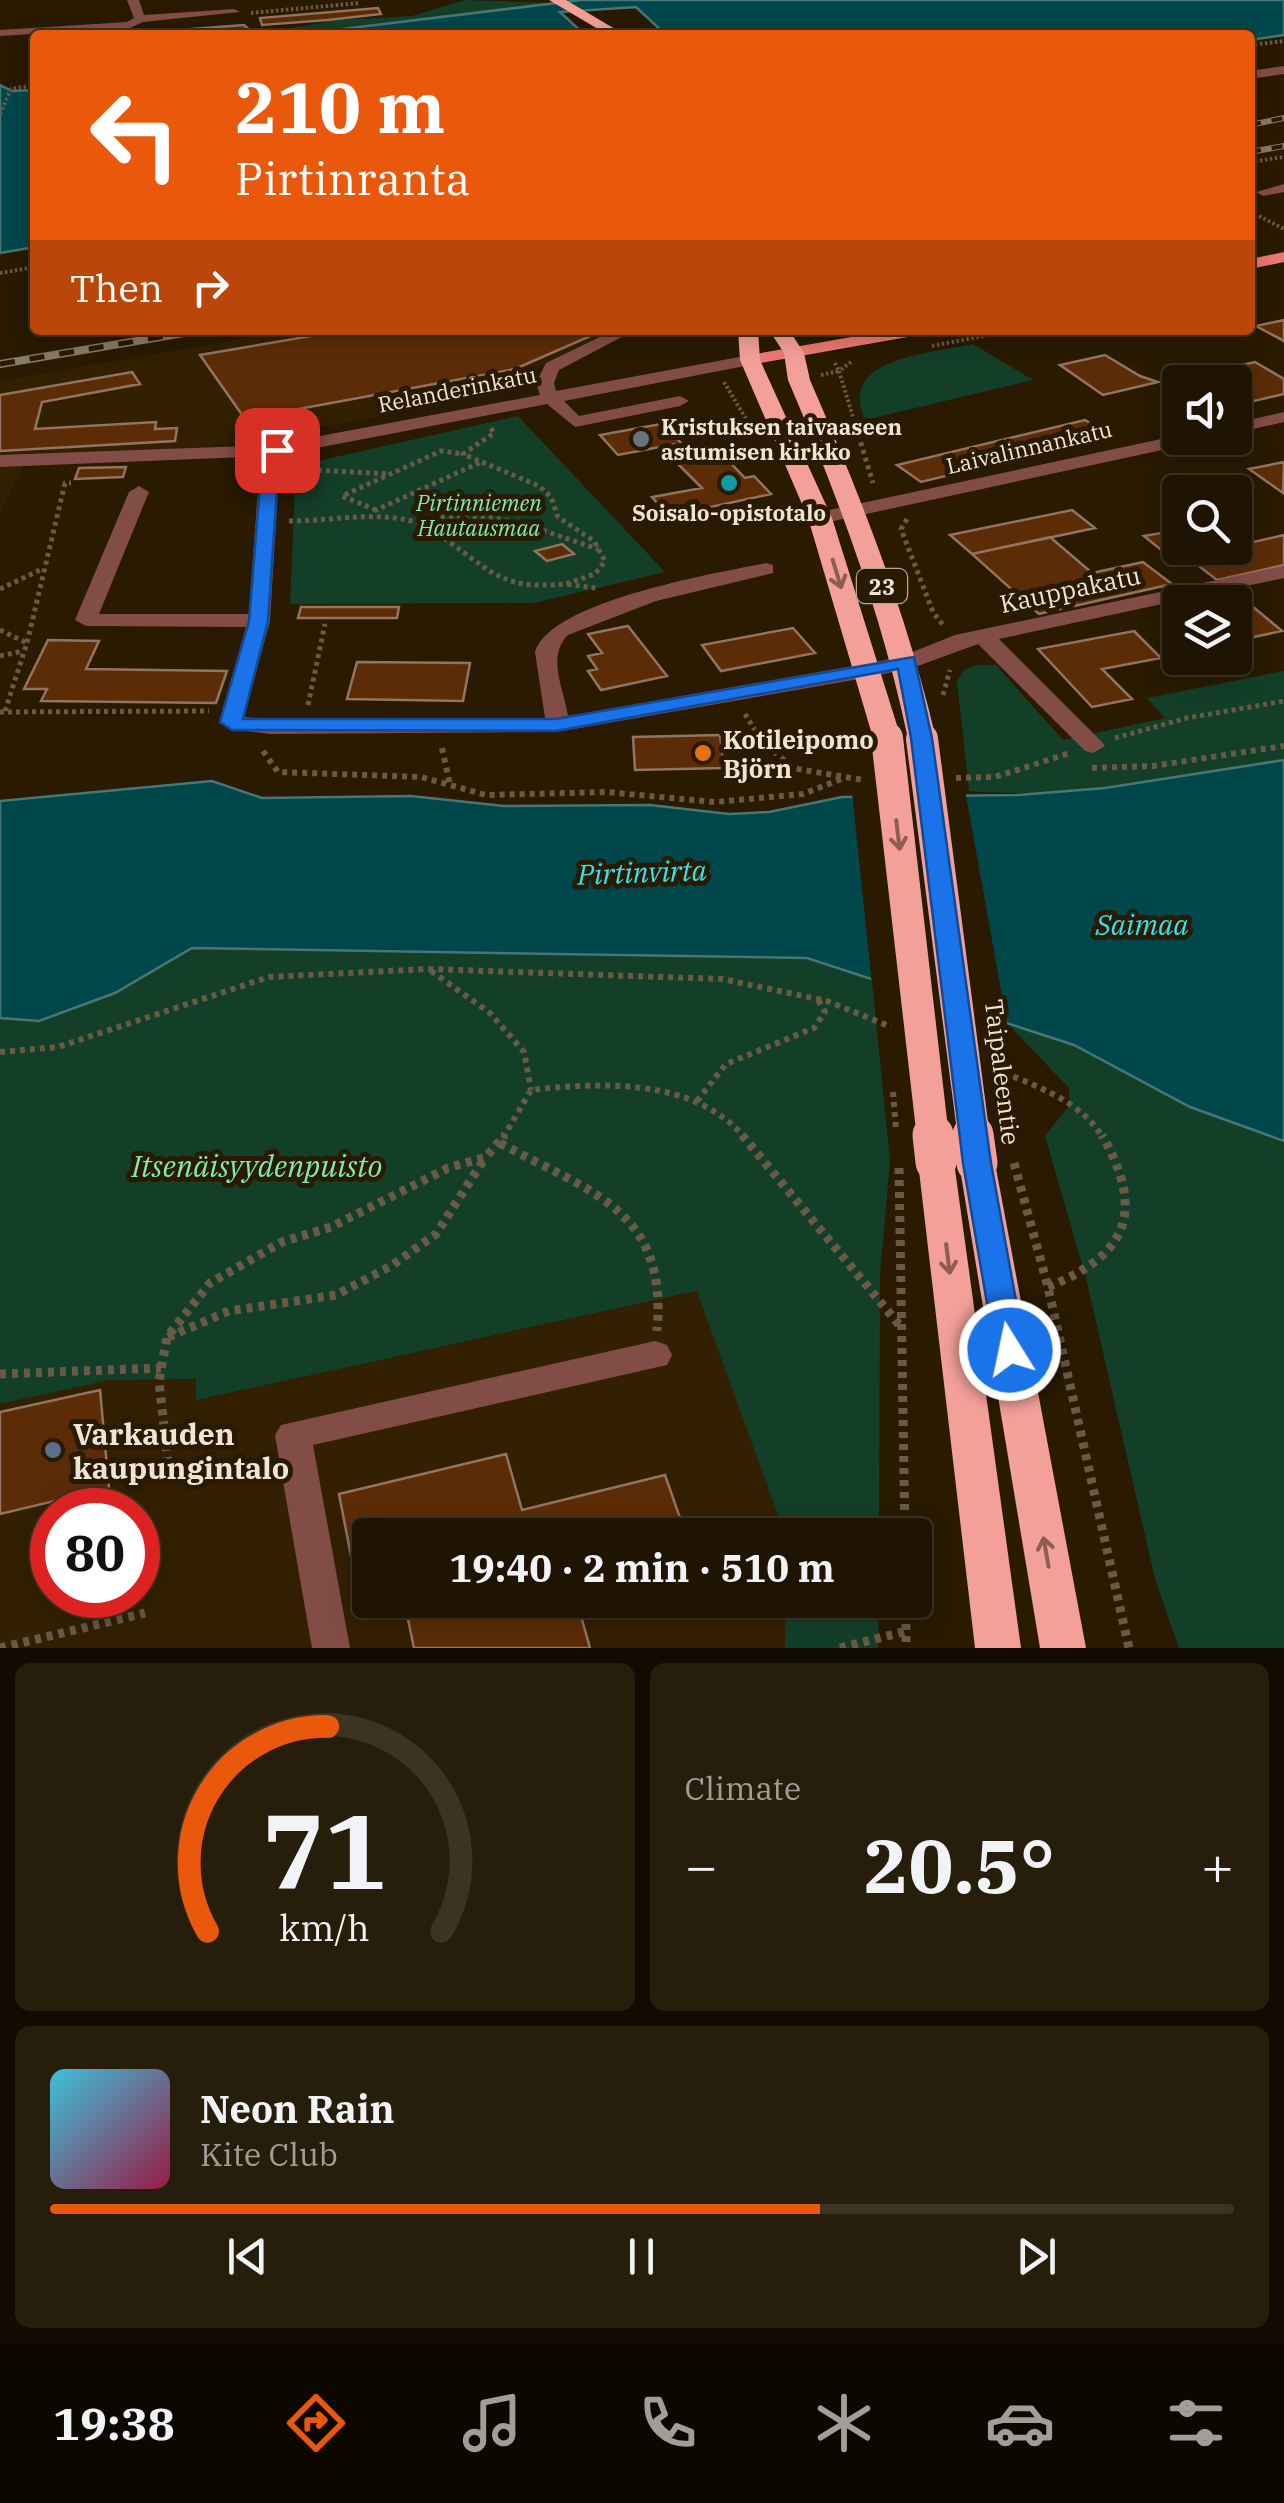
<!DOCTYPE html>
<meta charset="utf-8">
<style>
body{margin:0;font-family:"IBM Plex Serif",serif;background:#271d0b;color:#f1f3f6;height:100vh;display:flex;flex-direction:column;font-size:38px;white-space:nowrap}
*{box-sizing:border-box;margin:0}
p{font-size:32px;color:#a19e99}
.icon{flex:none;width:55px;height:55px;fill:none;stroke:currentColor;stroke-width:2;stroke-linecap:round;stroke-linejoin:round}
.map{position:relative;height:1648px;overflow:hidden}
.side{display:flex;flex-direction:column;gap:15px;padding:15px;background:#110b01;flex:1}
.side>*{flex:none}
.banner{position:absolute;left:30px;top:30px;width:1225px;height:305px;border-radius:10px;box-shadow:0 5px 25px #0003,0 0 0 2px #3c3323;background:#ea580c;color:#fff;overflow:hidden}
.buttons{position:absolute;left:1162px;top:365px;display:grid;gap:20px}
.buttons a{display:grid;place-items:center;width:90px;height:90px;border-radius:10px;background:#1f1401;box-shadow:0 5px 25px #0003,0 0 0 2px #3c3323;font-size:50px}
.speed{position:absolute;left:30px;top:1488px;display:flex;gap:20px;font-size:50px;font-weight:700;text-align:center}
.speed>*{display:grid;place-content:center;width:130px;height:130px;border-radius:50%;background:#1f1401;box-shadow:0 5px 25px #0003,0 0 0 2px #3c3323;line-height:1}
.speed .limit{border:15px solid #d22;background:#fff;color:#111}
.pin{position:absolute;display:grid;place-items:center;width:85px;height:85px;color:#fff;margin:-42px;border-radius:20px;box-shadow:0 5px 15px #0006}
.me{position:absolute;width:110px;margin:-55px;rotate:350deg;stroke-linejoin:round;filter:drop-shadow(0 0 8px #0008)}
.turn{display:flex;align-items:center;gap:35px;height:210px;padding:0 40px;font-size:45px}
.turn .icon{width:130px;height:130px;stroke-width:2.5}
.turn b{display:block;font-size:70px;line-height:85px}
.then{display:flex;align-items:center;height:95px;padding:0 40px;background:#0003;gap:20px;font-size:38px}
.big{font-size:75px;font-weight:700;line-height:1.1}
.side .widget{flex:1;display:flex;flex-direction:column;justify-content:center;gap:15px;min-width:0;padding:0 35px;border-radius:15px;background:#271d0b}
.side .dial{align-items:center;gap:0}
.dial svg{height:260px;overflow:visible;fill:none;stroke:#3c3323;stroke-width:7;stroke-linecap:round;text-anchor:middle}
.dial text{fill:#f1f3f6;stroke:none}
.song{display:flex;align-items:center;gap:30px}
.cover{width:120px;height:120px;border-radius:15px;background:linear-gradient(135deg,hsl(190 70% 55%),hsl(340 70% 35%))}
.played{height:10px;border-radius:5px;background:linear-gradient(90deg,#ea580c 65%,#3c3323 65%)}
.keys{display:flex;justify-content:space-around;direction:ltr}
.heat{display:flex;justify-content:space-between;align-items:center;font-size:55px;direction:ltr}
.side .tiles{flex:1;display:grid;gap:15px;grid-template-columns:1fr 1fr}
.widget:last-child{grid-column:span 2}
.trip{position:absolute;left:352px;top:1518px;width:580px;height:100px;border-radius:10px;background:#1f1401;box-shadow:0 5px 25px #0003,0 0 0 2px #3c3323;font-weight:700;line-height:100px;text-align:center}
.tab-bar{display:flex;height:160px;justify-content:space-around;align-items:center;background:#0c0800;color:#a19e99}
.tab-bar .icon{width:70px;height:70px}
.tab-bar .selected{color:#ea580c}
.tab-bar b{font-size:45px;color:#f1f3f6}
.map>svg:first-child{display:block}
</style>
<div class="map">
<svg width="1284" height="1648" viewBox="0 0 1284 1648">
<rect width="100%" height="100%" fill="#291a01"/>
<path fill="#332000" fill-rule="evenodd" d="M292 330H614L537 367 499 395 228 444 25 464 0 513V381Z
M698 1291 785 1535H370V1600H785V1648H0V1404L109 1380 196 1379 197 1400ZM52 1510H138V1595H52Z"/>
<path fill="#133f29" d="M465 0 551 3 354 30 249 35 339 20 412 16Z
M973 344 1033 380 865 420C837 357 930 354 973 344Z
M518 416 665 572 534 603 290 604 295 486 309 463Z
M977 665H996L1063 740 1165 718 1147 698 1284 671V760C1180 776 1075 800 969 791L957 681 965 669Z
M192 948 807 958 872 980 890 1161 880 1275 879 1535H785L697 1291 196 1400V1379L109 1380 0 1404V1018L40 1021 115 993Z
M1007 1023 1074 1045 1190 1107 1284 1141V1648H1179L1155 1579 1086 1278 1045 1136 1069 1106V1088Z
M785 1600H879L878 1648H785Z"/>
<path fill="#00474b" stroke="#487675" stroke-width="2.5" d="M581 0H1284V35L1250 40V35H666L636 7 560 12 585 35H293Z
M0 85 12 91 35 90V247L0 253Z
M1284 760V1141L1190 1107 1074 1045 807 958 192 948 115 993 39 1021 0 1018V801L212 781 262 798 411 796 504 806 650 805 729 814 769 812 842 797 1018 795 1105 788Z"/>
<path fill="#291a01" d="M965 790 1008 1029 872 985 852 792Z"/>
<path fill="#5c2c06" stroke="#927461" stroke-width="2.5" d="M378 8 381 14 328 20 262 25 260 18Z
M244 25 252 32 166 35 164 31Z
M1284 320V341L1256 326Z
M346 330H604L515 369 245 419 200 355Z
M1105 355 1140 376 1158 382 1103 395 1060 365Z
M1255 362 1284 379V394L1254 401 1235 390V382H1222L1205 373Z
M132 372 140 384 42 402 35 429 156 422 155 429 177 428 175 441 0 451V395Z
M688 419 693 425 667 428 681 443 618 455 600 435Z
M1085 420 1111 436 921 482 897 465Z
M719 451 745 478 754 476 771 494 669 516 652 497 702 488 674 460Z
M1284 462 1283 493 1249 469Z
M126 467 123 477 75 479 79 468Z
M1072 510 1095 528 972 554 950 535Z
M1161 533 1182 551 1166 554 1144 536Z
M1284 535V565L1217 580 1187 557Z
M1050 537 1092 573 1143 562 1172 584 1039 614 972 554Z
M562 544 574 554 547 561 535 551Z
M1252 606 1282 631 1235 641V610Z
M301 607H399L397 618H298Z
M628 626 667 676 601 690 588 671 597 669 588 656 602 653 588 634Z
M793 628 815 653 721 671 702 645Z
M1134 631 1161 658 1102 669 1132 699 1092 707 1038 649Z
M48 640 99 641 86 669 227 671 216 703 41 701 47 689H24Z
M357 662 470 663 463 701 347 699Z
M720 735 724 768 635 770 633 737Z
M100 1390 109 1488 0 1514V1412Z
M506 1454 522 1510 665 1475 685 1532 730 1521 735 1535H370V1551L351 1556 339 1494Z
M404 1600H614L579 1609 590 1648H414Z"/>
<g fill="none" stroke-linecap="round" stroke-linejoin="round">
<path stroke="#685a44" stroke-width="4" stroke-dasharray="2.5 2.5" stroke-linecap="butt" d="M251 13 360 3
M1250 45 1284 41
M0 114 11 89 35 85
M1250 162 1284 157
M1259 216 1284 229
M0 273 35 267
M932 346 1014 330
M851 362 839 371 857 430
M821 375 839 371 835 363
M724 382 746 419"/>
<path stroke="#685a44" stroke-width="5" stroke-dasharray="4 4" stroke-linecap="butt" d="M856 427 873 483
M491 428 494 433 463 454 539 486 551 497 558 517 594 541 605 561 595 574 565 584 596 588
M294 469 390 474
M376 510 342 496 441 451 463 454
M374 511 481 462
M907 519 901 529 933 612 943 625
M289 521C335 521 376 510 419 523 431 527 442 537 452 544 498 577 506 589 565 584
M417 521C490 506 530 527 598 549
M0 589 40 570
M0 630 27 643
M0 656 23 651
M943 695 950 670
M308 705 325 624
M5 711 27 643 65 483H71
M0 712 209 711
M745 714 761 740
M1115 738 1187 718 1284 701"/>
<path stroke="#685a44" stroke-width="6" stroke-dasharray="5 5" stroke-linecap="butt" d="M759 737 792 768 863 780
M442 748 450 785
M263 751 278 772 421 777 486 795 606 792 715 802 803 794 844 778
M1092 768 1153 766 1284 746
M956 778 995 777 1070 753
M431 971 489 1012 524 1052 531 1090
M0 1052 58 1047 269 977 428 969 722 979 827 1001 891 1027
M995 1069C1033 1085 1081 1100 1103 1138
M697 1101 726 1064 814 1028 825 1012 817 998
M503 1138 531 1090C602 1082 695 1078 745 1138"/>
<path stroke="#685a44" stroke-width="9" stroke-dasharray="6 6" stroke-linecap="butt" d="M742 1135 901 1327
M500 1143C591 1193 668 1209 657 1331
M1014 1163 1048 1287 1129 1648
M899 1168 905 1535
M1048 1287C1127 1255 1146 1213 1102 1135
M168 1337 229 1311 336 1295 391 1266 436 1234 485 1158
M0 1374 161 1368
M168 1463 159 1381 167 1337 210 1283 282 1242 331 1227 448 1168 486 1157 505 1135
M906 1600V1648
M0 1648 145 1613
M840 1648 906 1631"/>
<path fill="#834d47" fill-rule="evenodd" d="M127 0H139L144 15 234 9 240 12 143 22 130 28 0 36V30L127 22 134 18Z
M1284 66V74L1250 79V71Z
M1284 184V192L1263 196 1256 192Z
M614 330H635L559 370 554 383 556 391 750 355 759 360 750 365 564 401 579 416 680 396 689 401 680 406 575 427 547 404 285 454 279 474 270 621 244 717 271 720 545 718 535 652C550 601 716 573 766 563L773 565V573L656 601 568 635C546 657 564 689 568 716L870 663 900 657 955 635 1284 566V578L999 639 1101 741 1105 746 1093 753 1085 751 978 644 915 667 870 677 557 732 271 734 231 729 219 722 246 627 86 626 75 620 129 492 139 486 149 492 99 614H249L259 474 266 456 0 467V455L246 446 247 442 234 426 243 421 264 437 265 445 277 444 540 395 536 383 546 363Z
M1284 412V422L1235 433V423Z
M1180 435 1199 438 1190 444 820 524 810 518 820 512Z
M655 1341 667 1345 672 1355 667 1365 313 1445 350 1648H312L275 1435 281 1425Z"/>
<path fill="#e97970" fill-rule="evenodd" d="M1284 252V262L1250 269V259Z
M891 330H927L919 335 750 365 741 360 750 355Z"/>
<path fill="#f2a098" fill-rule="evenodd" d="M549 0H566L615 29 603 32Z
M738 330H758L760 360 832 518 901 738 897 744 887 746 873 738 808 518 740 360Z
M769 330H789L804 353 810 380C861 497 907 614 936 739L932 745 922 747 908 739C882 614 838 497 788 380L784 353Z
M936 1149 949 1153 954 1162 1021 1648H975L918 1162 923 1153Z
M977 1150 990 1154 995 1163 1086 1648H1040L959 1163 964 1154Z"/>
<defs>
<path id="rail-far1" d="M1250 125 1284 118
M1250 152 1284 146"/>
<path id="rail" d="M0 364 202 330"/>
</defs>
<use href="#rail-far1" stroke="#877a66" stroke-width="6"/>
<use href="#rail" stroke="#877a66" stroke-width="8"/>
<use href="#rail-far1" stroke="#291a01" stroke-width="4" stroke-dasharray="11" stroke-linecap="butt"/>
<use href="#rail" stroke="#291a01" stroke-width="5" stroke-dasharray="15" stroke-linecap="butt"/>
<path stroke="#685a44" stroke-width="6" stroke-dasharray="5 5" stroke-linecap="butt" d="M893 1092 896 1130"/>
<path stroke="#f2a098" stroke-width="32" d="M887 738 933 1138
M922 739 974 1138"/>
<path stroke="#f2a098" stroke-width="41" d="M933 1135 936 1162
M973 1135 977 1163"/>
</g>
<defs><path id="oneway-shaft" d="M-6 0H5M1.5-3L5.5 0L1.5 3" fill="none" stroke-width="1.6" stroke-linecap="round" stroke-linejoin="round" transform="scale(2.5)"/></defs>
<g stroke="#8e5d4c">
<use href="#oneway-shaft" transform="translate(837 574) rotate(73)"/>
<use href="#oneway-shaft" transform="translate(898 835) rotate(83)"/>
<use href="#oneway-shaft" transform="translate(948 1259) rotate(83)"/>
<use href="#oneway-shaft" transform="translate(1046 1552) rotate(-100)"/>
</g>
<path fill="#1a73e8" stroke="#114b97" stroke-width="2.5" d="M271 446 286 450 278 474 268 621 243 719H556L914 657 932 738 991 1163 1025 1350 1021 1358 1010 1362 999 1358 995 1350 963 1163 911 738 898 669 556 731 232 730 220 722 249 621 261 474Z"/>
<circle fill="#6b7280" stroke="#291a01" stroke-width="4" cx="641" cy="439" r="10"/>
<circle fill="#0f9aa8" stroke="#291a01" stroke-width="4" cx="729" cy="483" r="10"/>
<circle fill="#e8710a" stroke="#291a01" stroke-width="4" cx="703" cy="753" r="10"/>
<circle fill="#5c6f8a" stroke="#291a01" stroke-width="4" cx="53" cy="1450" r="10"/>
<g text-anchor="middle" dominant-baseline="central" stroke-width="10" stroke-linejoin="round" paint-order="stroke">
<g font-size="22" fill="#efe5d6" stroke="#291a01">
<text transform="translate(457 389) rotate(-11)">Relanderinkatu</text>
<text transform="translate(1029 447) rotate(-13)">Laivalinnankatu</text>
</g>
<g font-size="22" font-weight="bold" fill="#efe5d6" stroke="#291a01" text-anchor="start">
<text x="661" y="426">Kristuksen taivaaseen<tspan x="661" dy="25">astumisen kirkko</tspan></text>
<text x="729" y="512" text-anchor="middle">Soisalo-opistotalo</text>
</g>
<g font-size="22" font-style="italic" fill="#7cebaf" stroke="#291a01">
<text x="479" y="502">Pirtinniemen<tspan x="479" dy="25">Hautausmaa</tspan></text>
</g>
<rect fill="#291a01" stroke="#b4a896" stroke-width="2.5" x="857" y="569" width="50" height="34" rx="8"/>
<g font-size="22" font-weight="bold" fill="#efe5d6">
<text x="882" y="586">23</text>
</g>
<g font-size="25" fill="#efe5d6" stroke="#291a01">
<text transform="translate(1070 589) rotate(-12)">Kauppakatu</text>
<text transform="translate(1003 1072) rotate(83)">Taipaleentie</text>
</g>
<g font-size="25" font-weight="bold" fill="#efe5d6" stroke="#291a01" text-anchor="start">
<text x="723" y="739">Kotileipomo<tspan x="723" dy="29">Björn</tspan></text>
</g>
<g font-size="28" font-style="italic" fill="#31e5ee" stroke="#291a01">
<text transform="translate(642 872) rotate(-2)">Pirtinvirta</text>
<text x="1142" y="924">Saimaa</text>
</g>
<g font-size="30" font-style="italic" fill="#7cebaf" stroke="#291a01">
<text x="257" y="1165">Itsenäisyydenpuisto</text>
</g>
<g font-size="30" font-weight="bold" fill="#efe5d6" stroke="#291a01" text-anchor="start">
<text x="73" y="1433">Varkauden<tspan x="73" dy="34">kaupungintalo</tspan></text>
</g>
</g>
</svg>
<div class="buttons">
<a><svg class="icon" aria-label="sound" viewBox="0 0 24 24"><path d="M4 9h4l5-4v14l-5-4H4zM17 9q2 3 0 6"/></svg></a>
<a><svg class="icon" aria-label="search" viewBox="0 0 24 24"><circle cx="10" cy="10" r="6"/><path d="M15 15l6 6"/></svg></a>
<a><svg class="icon" aria-label="layers" viewBox="0 0 24 24"><path d="M12 4l9 5-9 5-9-5zM3 14l9 5 9-5"/></svg></a>
</div>
<div class="speed"><div class="limit">80</div></div>
<div class="pin" style="left:277px;top:450px;background:#d93025"><svg class="icon" aria-label="arrive" viewBox="0 0 24 24"><path d="M6 21V4h12l-3 4 3 4H6"/></svg></div>
<svg class="me" style="left:1010px;top:1350px" viewBox="-20 -20 40 40"><circle r="17" fill="#1a73e8" stroke="#fff" stroke-width="3"/><path d="M0-11L8 9 0 5-8 9z" fill="#fff"/></svg>
<div class="trip">19:40 · 2 min · 510 m</div>
<div class="banner">
<div class="turn"><svg class="icon" aria-label="left" viewBox="0 0 24 24"><path d="M17 20v-9H6M10 6l-5 5 5 5"/></svg><div><b>210 m</b>Pirtinranta</div></div>
<div class="then">Then<svg class="icon" aria-label="right" viewBox="0 0 24 24"><path d="M7 20v-9h11M14 6l5 5-5 5"/></svg></div>
</div>
</div>
<section class="side">
<div class="tiles">
<div class="widget dial"><svg viewBox="0 0 100 80">
<path d="M14 69A42 42 0 1 1 86 69"/>
<path d="M14 69A42 42 0 0 1 51 6" stroke="#ea580c"/>
<text x="50" y="56" font-size="32" font-weight="700">71</text>
<text x="50" y="72" font-size="11">km/h</text>
</svg></div>
<div class="widget"><p>Climate</p>
<div class="heat"><a>−</a><b class="big">20.5°</b><a>+</a></div>
</div>
<div class="widget">
<div class="song"><i class="cover"></i><div><b>Neon Rain</b><p>Kite Club</p></div></div>
<div class="played"></div>
<div class="keys"><svg class="icon" aria-label="previous" viewBox="0 0 24 24"><path d="M18 5L8 12l10 7zM5 5v14"/></svg><svg class="icon" aria-label="pause" viewBox="0 0 24 24"><path d="M8 5v14M16 5v14"/></svg><svg class="icon" aria-label="next" viewBox="0 0 24 24"><path d="M6 5l10 7-10 7zM19 5v14"/></svg></div>
</div>
</div>
</section>
<nav class="tab-bar">
<b>19:38</b>
<svg class="icon selected" aria-label="directions" viewBox="0 0 24 24"><path d="M12 3l9 9-9 9-9-9zM9 14v-3h6M13 9l2 2-2 2"/></svg>
<svg class="icon" aria-label="music" viewBox="0 0 24 24"><path d="M9 18V5l10-2v13"/><circle cx="6" cy="18" r="3"/><circle cx="16" cy="16" r="3"/></svg>
<svg class="icon" aria-label="phone" viewBox="0 0 24 24"><path d="M5 4h4l2 5-3 2q2 4 5 5l2-3 5 2v4C11 20 4 13 5 4z"/></svg>
<svg class="icon" aria-label="climate" viewBox="0 0 24 24"><path d="M12 3v18M4 7l16 10M4 17L20 7"/></svg>
<svg class="icon" aria-label="car" viewBox="0 0 24 24"><path d="M5 17H2v-5l4-1 3-4h7l3 4 3 1v5h-3M9 17h6M6 11h13"/><circle cx="7" cy="17" r="2"/><circle cx="17" cy="17" r="2"/></svg>
<svg class="icon" aria-label="filters" viewBox="0 0 24 24"><path d="M4 7h16M4 17h16"/><circle cx="9" cy="7" r="2"/><circle cx="15" cy="17" r="2"/></svg>
</nav>
